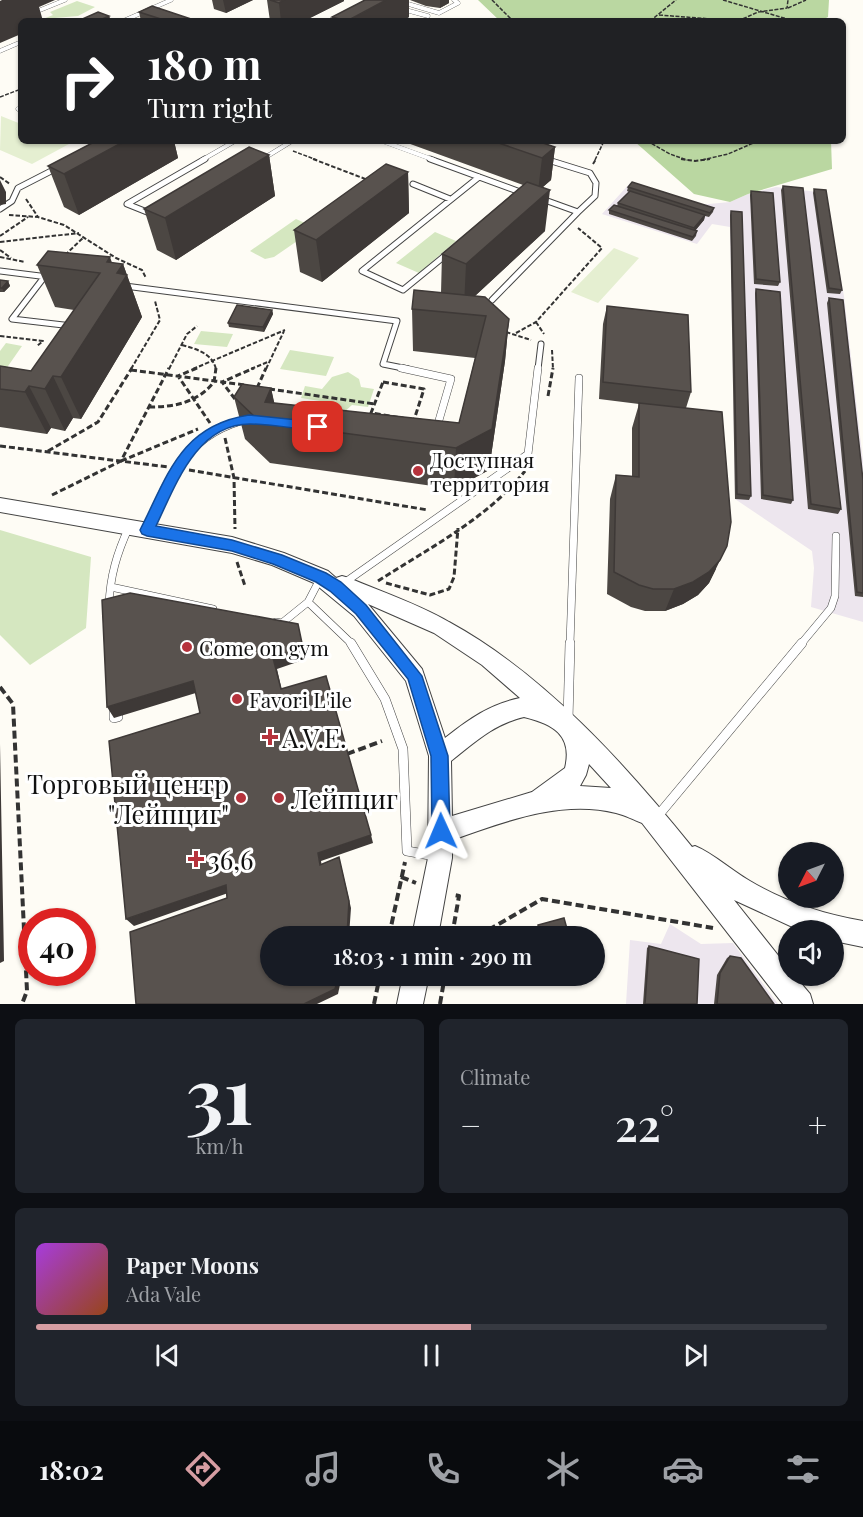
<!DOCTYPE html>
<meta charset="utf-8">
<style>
body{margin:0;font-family:"Playfair Display",serif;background:#20242c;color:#f1f3f6;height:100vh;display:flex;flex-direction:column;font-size:22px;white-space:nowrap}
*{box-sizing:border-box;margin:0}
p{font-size:20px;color:#9ea1a6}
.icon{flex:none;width:33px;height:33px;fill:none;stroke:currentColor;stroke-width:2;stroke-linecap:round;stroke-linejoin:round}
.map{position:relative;height:1004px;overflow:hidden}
.sheet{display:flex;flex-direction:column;gap:15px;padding:15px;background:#0d0f14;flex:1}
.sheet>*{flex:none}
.hud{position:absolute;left:18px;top:18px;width:828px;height:126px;border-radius:9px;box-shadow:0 2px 4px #0004;background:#202124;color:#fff;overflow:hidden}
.needle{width:39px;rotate:228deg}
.tools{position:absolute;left:778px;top:842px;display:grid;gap:12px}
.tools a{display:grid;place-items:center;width:66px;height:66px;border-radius:50%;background:#171b24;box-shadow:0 2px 4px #0004;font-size:30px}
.speed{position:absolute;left:18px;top:908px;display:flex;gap:12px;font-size:30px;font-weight:700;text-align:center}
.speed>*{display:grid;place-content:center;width:78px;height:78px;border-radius:50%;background:#171b24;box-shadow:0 2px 4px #0004;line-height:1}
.speed .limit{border:9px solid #d22;background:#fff;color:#111}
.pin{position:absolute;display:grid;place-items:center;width:51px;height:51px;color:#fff;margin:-26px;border-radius:12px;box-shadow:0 3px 9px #0006}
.me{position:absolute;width:66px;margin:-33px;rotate:359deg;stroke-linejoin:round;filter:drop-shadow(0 0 4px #0008)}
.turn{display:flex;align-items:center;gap:21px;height:126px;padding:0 30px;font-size:27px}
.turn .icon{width:78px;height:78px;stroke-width:2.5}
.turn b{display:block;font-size:42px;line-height:51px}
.big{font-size:45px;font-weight:600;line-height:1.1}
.sheet .tile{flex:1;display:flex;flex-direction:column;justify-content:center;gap:9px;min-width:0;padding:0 21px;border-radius:9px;background:#20242c}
.sheet .dial{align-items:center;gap:0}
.dial b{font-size:78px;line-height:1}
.song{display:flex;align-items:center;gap:18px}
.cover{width:72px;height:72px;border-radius:9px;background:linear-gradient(135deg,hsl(280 70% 55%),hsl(20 70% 35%))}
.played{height:6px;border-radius:3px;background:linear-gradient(90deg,#d69da2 55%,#363941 55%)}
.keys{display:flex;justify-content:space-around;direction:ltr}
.heat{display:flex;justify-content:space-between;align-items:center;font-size:33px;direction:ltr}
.sheet .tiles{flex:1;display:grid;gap:15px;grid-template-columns:1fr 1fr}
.tile:last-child{grid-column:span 2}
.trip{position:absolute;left:260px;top:926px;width:345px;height:60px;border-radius:30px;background:#171b24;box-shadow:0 2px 4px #0004;font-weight:600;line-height:60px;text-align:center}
.tabs{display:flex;height:96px;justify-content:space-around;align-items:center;background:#090b0e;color:#9ea1a6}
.tabs .icon{width:42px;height:42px}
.tabs .current{color:#d69da2}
.tabs b{font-size:27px;color:#f1f3f6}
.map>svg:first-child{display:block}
</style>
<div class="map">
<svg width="863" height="1004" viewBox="0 0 863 1004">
<rect width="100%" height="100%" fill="#fefcf5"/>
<path fill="#ede6ee" d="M630 183 698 205 730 202 748 194 776 187 826 193 844 296 863 461V622L811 607 814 568 812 551 735 499 730 227 712 224 697 244 602 214Z
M670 924 701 944 733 943 778 1004H626L630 940 661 944Z"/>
<path fill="#d5e7c0" d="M77 1 95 7 78 16 43 19 53 15 50 12Z
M296 219 316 228 274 257 265 259 250 251Z
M435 232 456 241 419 273 396 263Z
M201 331 233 334 227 347 194 344Z
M6 343 22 346 6 369 0 368V351Z
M290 350 334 357 326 376 280 369Z
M348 372 359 379 361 387 374 389 368 407 352 405 342 414 322 410 320 401 301 398 305 386 322 389 332 377Z
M0 530 91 557 86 628 30 665 0 635Z"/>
<path fill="#bad7a1" d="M478 0H829L828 17 820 21H500Z
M634 141H831L832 169 748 194 730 202 694 194Z"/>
<path fill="#e5efd1" d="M1 116 21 124V141H61L69 144 32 164 0 150Z
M614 248 639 258 598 303 571 292Z"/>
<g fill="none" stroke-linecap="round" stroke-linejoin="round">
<defs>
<path id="service-far3" d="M395 0 439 13 458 3 454 0
M402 9 428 16
M33 13 65 0
M123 21 171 0
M0 51 21 42
M21 107 18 109 21 110
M91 141 99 145
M382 141 434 160
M545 159 549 160
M202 160 235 141
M261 160 292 141"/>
<path id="service-far2" d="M430 159 523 193
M261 160 263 159
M413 184 450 199
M542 199 578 212 595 196 596 183 590 173 545 159
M0 209 12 201 18 188 57 168
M152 214 127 204 205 159
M447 254 403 290 362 271 479 177
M0 271 48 277
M45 276 12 319 72 326
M125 286 397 321 383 364 408 369
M492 300 578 212
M538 369 541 344"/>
<path id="service-far1" d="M401 368 451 379 437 427
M147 530C172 477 186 434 248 419
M320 579 308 602 352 644
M344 583 528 454 538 368
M111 587 213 609
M109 605C110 576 117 553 129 527
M276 622 282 623 308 602
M570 644 579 378
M801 644 831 608 835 596 836 536"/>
<path id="service" d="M351 643 385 699 403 749 407 851 435 856
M114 709V718L118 717
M568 720 570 643
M656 818 802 643"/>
<path id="tertiary" d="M0 498 232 537 284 553 328 571 336 578 342 576 349 578C382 592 418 604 449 622 544 674 625 764 692 847L695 846C714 854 731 870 750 881 785 902 823 914 863 921V947L834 941V930H799L734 900 789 969V975H794L810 994 813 1004H783L642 823C634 820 625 815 616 813 561 799 504 822 452 840V858L438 936H412L428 858 429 756 406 681 354 616 314 583 272 565 232 553 0 512ZM368 604 434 633 482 665 520 698C490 704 469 719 445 738L422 669ZM524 717C553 724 573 735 565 768L532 792 452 816 451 761C475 742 494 724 524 717ZM589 764 611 788 580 786 586 775Z
M403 975H429L423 1004H397Z"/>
</defs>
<use href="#service-far3" stroke="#444" stroke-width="4.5"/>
<use href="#service-far2" stroke="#444" stroke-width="7"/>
<use href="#service-far1" stroke="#444" stroke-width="8"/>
<use href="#service" stroke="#444" stroke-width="10"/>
<use href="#tertiary" stroke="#444" stroke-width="2"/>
<path stroke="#333" stroke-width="1.5" stroke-dasharray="4 1.5" stroke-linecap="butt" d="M492 0 513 21
M723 0 794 21
M788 8 806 0
M659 15 738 21
M650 21 676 0
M738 21 758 12 787 8 788 0
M0 97 21 89
M647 141 670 154 687 160
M293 151 317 160
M595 160 604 141
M702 160 728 154 758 141"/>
<path stroke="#333" stroke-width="2" stroke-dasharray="4.5 2" stroke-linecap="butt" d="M313 159 368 180
M681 159 695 161 710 159
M593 164 596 159
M0 177 10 184
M26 199 38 217
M9 215 38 217 64 225 116 258 142 270 146 278
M0 236 28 217
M0 242 79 233
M0 250 11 258
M65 255 84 237
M0 257 25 262
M536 322 544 334
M506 332 531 340
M516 333 536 322 602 248 578 228
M0 336 43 341 37 346
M182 345C196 349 212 353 216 369
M552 350 553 369
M131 369 160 320 155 301
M169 369 187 334 197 326
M193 369 285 330
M251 369 270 361
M266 369 284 331"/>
<path stroke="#333" stroke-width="3" stroke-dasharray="6 3" stroke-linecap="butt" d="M197 368 178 376 210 423
M131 370 245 385
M383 382 424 389 414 420 371 413Z
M257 388 266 368
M269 389 375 404
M548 396 553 368
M235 399 222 382 254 368
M149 407C174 407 197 403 214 382L216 368
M225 438 234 478 235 529
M0 446 168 467
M48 451 98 422 132 368
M121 461 198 429
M189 470 428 510
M52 495 121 461 169 368
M237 562 245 586
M378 581C429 548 487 519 525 471
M386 583 430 595 449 589 454 577 458 528"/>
<path stroke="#333" stroke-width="4" stroke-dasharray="8 4" stroke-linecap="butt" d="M0 687 13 704 27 991 22 1004
M347 754 382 741
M401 877 416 883
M389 936 405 862
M452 936 459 896 454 895
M478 936 542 899 713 928
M374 1004 380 975
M440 1004 445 975"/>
<use href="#service-far3" stroke="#fff" stroke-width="4"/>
<use href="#service-far2" stroke="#fff" stroke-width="5"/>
<use href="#service-far1" stroke="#fff" stroke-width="7"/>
<use href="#service" stroke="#fff" stroke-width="9"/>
<use href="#tertiary" fill="#fff" fill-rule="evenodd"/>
</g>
<path fill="#4c4743" d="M212 0H253L226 13 214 9Z
M267 0H344V1L304 21H270Z
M410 0H449V3L440 8 426 6Z
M139 12 197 21H141Z
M332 17H409L402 21H333Z
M96 141H174L178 158 79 215 64 207 48 166Z
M402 141H537L555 147 551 180 543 187 545 231 475 296 509 319 505 361 489 470 454 489 270 463 245 439 234 397 271 388 274 403 459 423 475 358 413 351 412 309 441 293 442 254 523 185Z
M269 155 275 196 176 260 157 250 144 209Z
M408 172 409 213 322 282 300 272 294 230Z
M783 186 841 509 838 514 808 509 781 190Z
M628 187 714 208 713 212 709 217 705 216 704 220 695 231H697L696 236 692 241 609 214V210L617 206 618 203 629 192 627 191Z
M814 189 842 290 840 294 827 293 813 193Z
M751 191 780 282 778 286 754 284 750 195Z
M731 211 751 496 749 500 735 499 730 215Z
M112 263 123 264 142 317 81 419 73 418 65 431 51 428 47 434 0 427V366L31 371 74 310 55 307 37 265Z
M0 280 8 281 10 286 4 292H0Z
M756 289 793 500 791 504 761 499 755 293Z
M829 298 863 480V597L855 596 827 303Z
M607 306 691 392 686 408 716 569 709 583 698 595 683 604 665 611H645L631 607 607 594 610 499 616 475 632 476V428L639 404 599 399 603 324Z
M272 310 273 314 264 332 229 327 228 323Z
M538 925 569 936H538L536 930Z
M649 946 697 1004H643L647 948Z
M730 956 774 1004H714L717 975 727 958Z"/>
<path fill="#3e3937" d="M2 0H55L39 7 43 21H21V34L0 43V1Z
M223 0H253L226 13Z
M284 0H344V1L304 21H281L279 3Z
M386 0H409V17L402 21H347Z
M440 0H449V3L440 8Z
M109 16 111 20 108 21H98Z
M125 141H174L178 158 79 215 64 174Z
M555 147 551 180 538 191 542 158Z
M269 155 275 196 176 260 165 218Z
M408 172 409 213 322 282 316 240Z
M0 180 6 192V204L0 205Z
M550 190 545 231 464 306 466 264Z
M705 215 704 220 693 233 694 228Z
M110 257 120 286 117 273 123 264 142 317 81 419 61 377 107 262Z
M8 281 10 286 4 292 2 288Z
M272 310 273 314 264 332 263 327Z
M509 319 505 361 489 470 454 489 456 448Z
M53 376 73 418 65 431 45 389Z
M29 386 51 428 47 434 25 392Z
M271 388 279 424 265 402Z
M727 546 709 583 698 595 683 604 665 611 674 589Z
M303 648 306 659 277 669 284 700 273 658Z
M193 681 199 692 114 718 107 707Z
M0 744 4 961 0 963Z
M371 835 373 843 321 861 323 873 320 865 318 853Z
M339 857 351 908 349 936H347Z
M226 885 231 892 134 926 126 919Z
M339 975H342L338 994 317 1004H304Z"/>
<path fill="#58524e" stroke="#3e3937" stroke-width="1.5" d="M270 0H284L279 3Z
M365 0H386L347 21 332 17Z
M152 6 197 21H167L139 12Z
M98 12 109 16 98 21H78Z
M96 141H125L64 174 48 166Z
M493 141H537L555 147 542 158Z
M249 147 269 155 165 218 144 209Z
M386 164 408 172 316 240 294 230Z
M527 182 550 190 466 264 442 254Z
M632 182 714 208 710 213 628 187Z
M783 186 803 188 841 509 811 504Z
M814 189 826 190 842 290 829 288Z
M630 191 705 215 694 228 618 203Z
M751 191 773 193 780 282 756 279Z
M614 205 697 231 693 237 609 210Z
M731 211 742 212 751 496 737 494Z
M48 251 110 257 107 262 123 264 117 273 127 275 61 377 53 376 45 389 29 386 25 392 0 389V366L31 371 100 273 37 265Z
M0 280 8 281 2 288H0Z
M756 289 780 292 793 500 763 495Z
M414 290 485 297 509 319 492 429 456 448 260 422 234 397 242 384 271 388 265 402 459 423 486 316 412 309Z
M829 298 843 300 863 480V593L857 592Z
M237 305 272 310 263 327 228 323Z
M607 306 688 315 691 392 603 382Z
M639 403 722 412 731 522 727 546 720 560 709 572 693 582 674 589H653L639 585 614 572 616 475 639 477Z
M130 593 298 624 303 648 273 658 281 689 326 676 371 835 318 853 320 865 339 857 349 901 347 936H270V975H339L335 989 304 1004H136L130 932 227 898 226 885 126 919 109 741 200 713 193 681 107 707 102 600Z
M564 918 569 936H541L538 925Z
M649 946 699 959 697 1004H645Z
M730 956 741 958 774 1004H717L720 973Z"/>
<path fill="#1a73e8" stroke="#114b97" stroke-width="1.5" d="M249 415 318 422 324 427 318 431C296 429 272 424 250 424 196 424 175 487 156 526L232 540 282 555 326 573 341 582 366 605 422 676 448 756 450 831 448 837 441 840 435 837 432 831 431 756 408 679 356 614 330 591 316 582 273 564 232 551 147 536 142 534 140 530C168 475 180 426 249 415Z"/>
<g fill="#b6333c" stroke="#fff" stroke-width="2">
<circle cx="418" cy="471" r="6"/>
<circle cx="187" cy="647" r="6"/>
<circle cx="237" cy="699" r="6"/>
<path d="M267 728h6v6h6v6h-6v6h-6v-6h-6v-6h6z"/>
<circle cx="241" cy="798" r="6"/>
<circle cx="279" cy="798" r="6"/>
<path d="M193 850h6v6h6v6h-6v6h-6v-6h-6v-6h6z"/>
</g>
<g text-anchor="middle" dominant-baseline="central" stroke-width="6" stroke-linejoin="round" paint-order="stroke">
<g font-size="21" fill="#111" stroke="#fff" text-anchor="start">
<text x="430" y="459">Доступная<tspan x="430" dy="24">территория</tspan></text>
<text x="199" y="647">Come on gym</text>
<text x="249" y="699">Favori L'ile</text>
</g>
<g font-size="26" fill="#111" stroke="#fff" text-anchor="start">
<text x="282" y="737">A.V.E.</text>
<text x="229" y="783" text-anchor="end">Торговый центр<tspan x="229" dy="30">"Лейпциг"</tspan></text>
<text x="291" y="798">Лейпциг</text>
<text x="208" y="859">36,6</text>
</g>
</g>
</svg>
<div class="tools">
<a><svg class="needle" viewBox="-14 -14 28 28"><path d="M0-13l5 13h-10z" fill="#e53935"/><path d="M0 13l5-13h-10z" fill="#9ea1a6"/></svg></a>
<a><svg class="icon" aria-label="sound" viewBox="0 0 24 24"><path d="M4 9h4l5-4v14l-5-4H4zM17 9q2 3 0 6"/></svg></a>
</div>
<div class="speed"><div class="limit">40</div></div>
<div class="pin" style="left:318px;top:427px;background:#d93025"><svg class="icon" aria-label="arrive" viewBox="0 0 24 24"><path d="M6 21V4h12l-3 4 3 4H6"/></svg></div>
<svg class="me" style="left:441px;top:831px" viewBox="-20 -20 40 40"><path d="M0-17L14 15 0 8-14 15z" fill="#1a73e8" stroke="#fff" stroke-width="4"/></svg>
<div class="trip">18:03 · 1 min · 290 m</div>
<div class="hud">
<div class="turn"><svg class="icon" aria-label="right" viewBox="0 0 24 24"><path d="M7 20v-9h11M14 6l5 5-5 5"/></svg><div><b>180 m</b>Turn right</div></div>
</div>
</div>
<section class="sheet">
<div class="tiles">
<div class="tile dial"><b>31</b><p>km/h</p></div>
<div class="tile"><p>Climate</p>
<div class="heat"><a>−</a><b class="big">22°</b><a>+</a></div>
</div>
<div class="tile">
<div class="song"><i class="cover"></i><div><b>Paper Moons</b><p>Ada Vale</p></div></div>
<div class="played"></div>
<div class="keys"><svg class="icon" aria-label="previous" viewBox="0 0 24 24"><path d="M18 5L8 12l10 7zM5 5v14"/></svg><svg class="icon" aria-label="pause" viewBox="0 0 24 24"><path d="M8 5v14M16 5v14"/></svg><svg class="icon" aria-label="next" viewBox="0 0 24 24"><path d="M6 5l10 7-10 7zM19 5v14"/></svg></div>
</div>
</div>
</section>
<nav class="tabs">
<b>18:02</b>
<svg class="icon current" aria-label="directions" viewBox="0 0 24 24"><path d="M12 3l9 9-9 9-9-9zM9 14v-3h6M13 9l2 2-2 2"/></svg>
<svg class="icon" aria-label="music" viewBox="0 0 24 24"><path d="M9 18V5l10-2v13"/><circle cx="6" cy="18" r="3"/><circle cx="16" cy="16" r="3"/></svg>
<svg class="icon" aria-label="phone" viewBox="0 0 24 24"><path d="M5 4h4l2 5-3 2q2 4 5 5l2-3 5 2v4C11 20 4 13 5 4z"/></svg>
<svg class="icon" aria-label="climate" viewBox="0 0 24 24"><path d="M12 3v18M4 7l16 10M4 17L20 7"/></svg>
<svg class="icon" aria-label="car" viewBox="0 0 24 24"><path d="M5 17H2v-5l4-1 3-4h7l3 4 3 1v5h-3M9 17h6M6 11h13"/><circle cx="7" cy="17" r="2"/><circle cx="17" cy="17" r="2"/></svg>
<svg class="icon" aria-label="filters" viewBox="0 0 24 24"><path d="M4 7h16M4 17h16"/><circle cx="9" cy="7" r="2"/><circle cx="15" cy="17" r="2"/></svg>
</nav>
